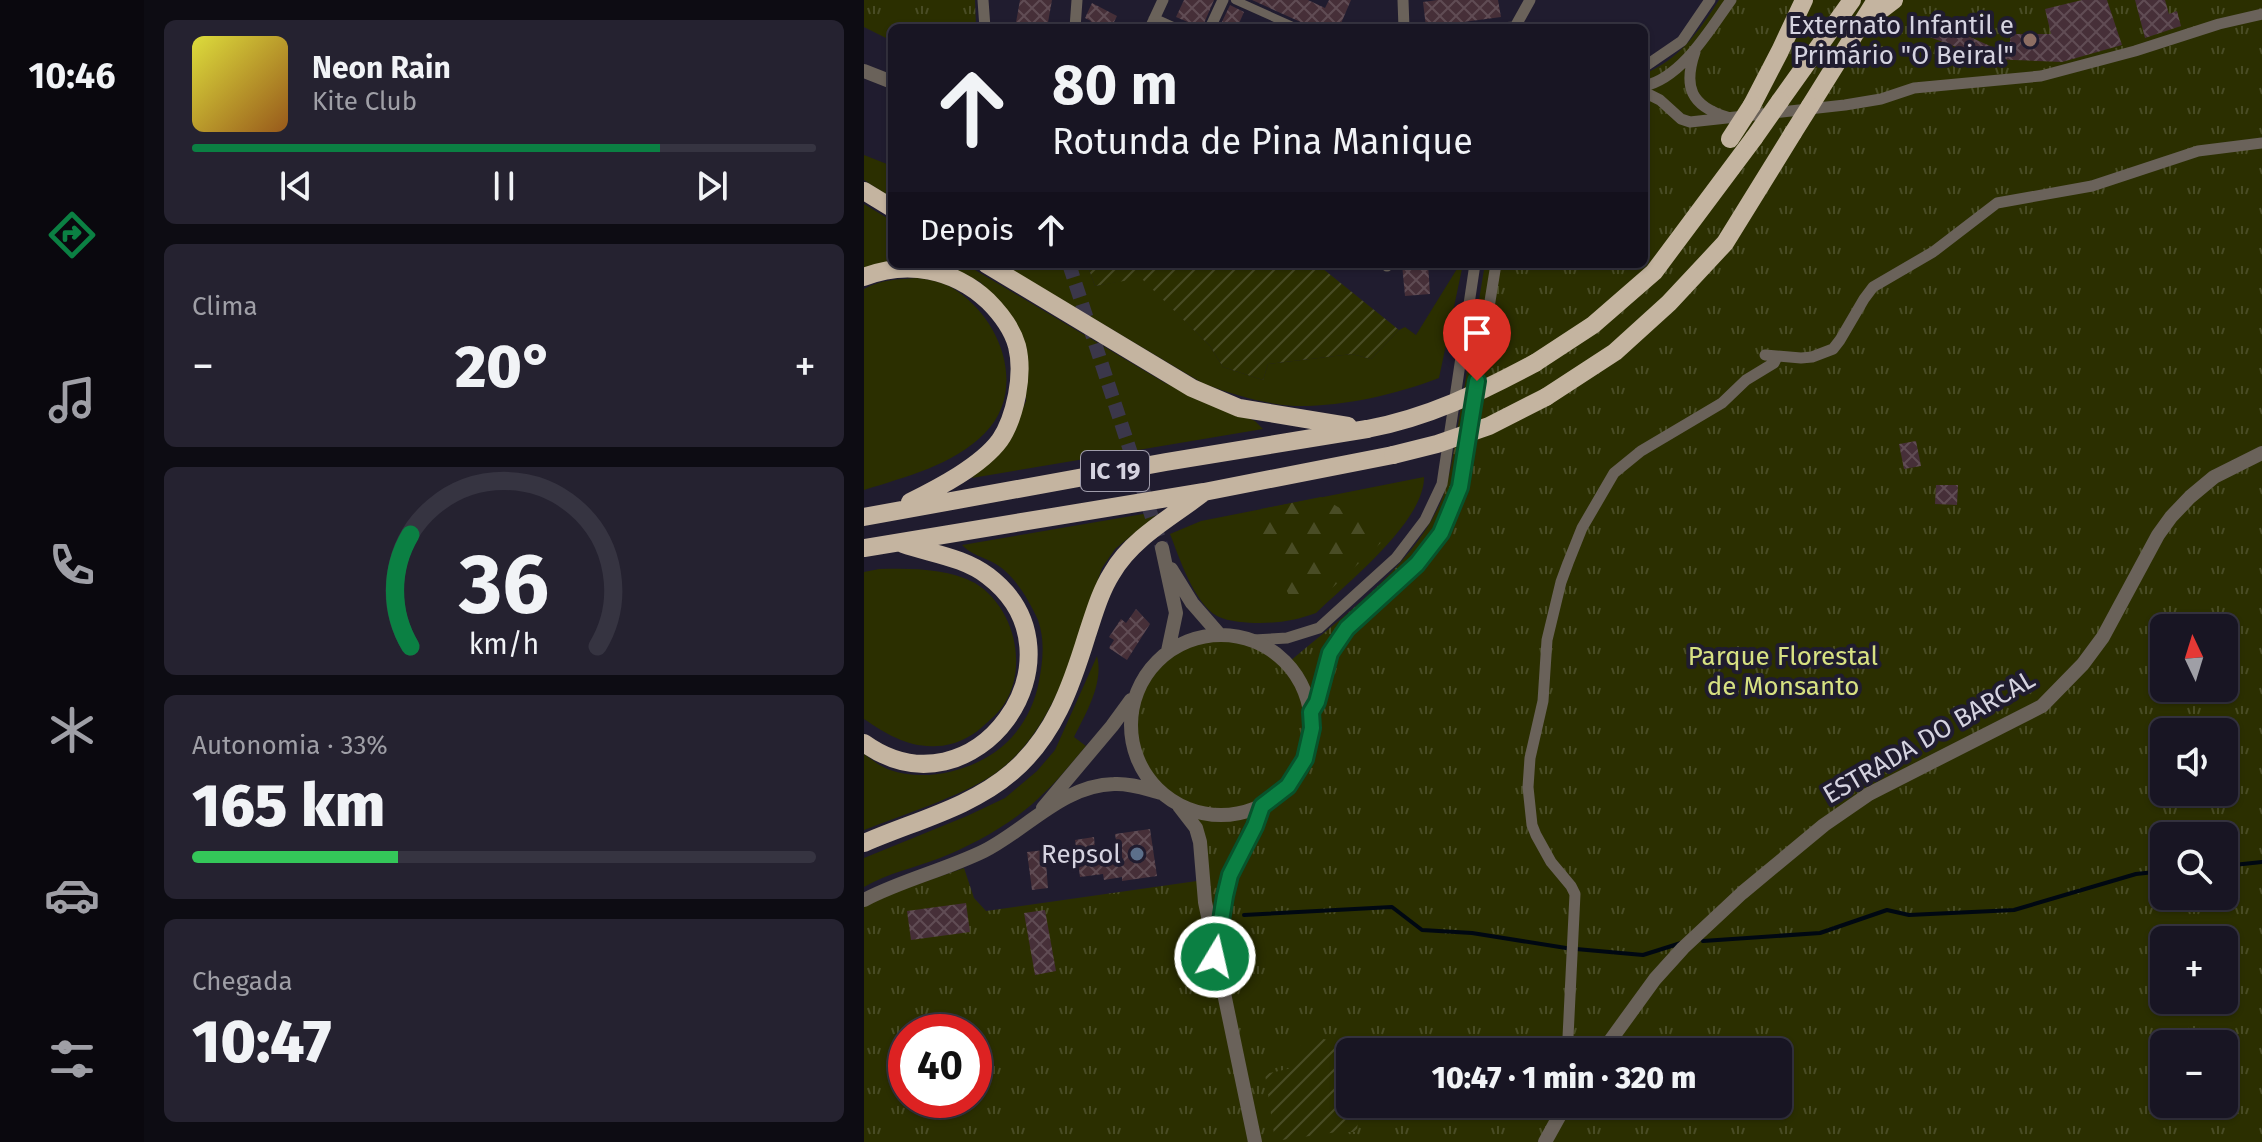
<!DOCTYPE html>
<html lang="pt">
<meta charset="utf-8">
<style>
body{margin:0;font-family:"Fira Sans",sans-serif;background:#252230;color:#f1f3f6;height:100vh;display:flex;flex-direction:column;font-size:30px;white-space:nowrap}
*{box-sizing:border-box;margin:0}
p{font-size:26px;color:#9f9fa6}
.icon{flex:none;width:44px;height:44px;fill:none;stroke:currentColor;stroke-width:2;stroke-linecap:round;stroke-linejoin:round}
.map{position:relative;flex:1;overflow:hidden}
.details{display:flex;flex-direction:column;gap:20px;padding:20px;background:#0d0c13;width:720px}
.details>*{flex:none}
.top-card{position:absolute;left:24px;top:24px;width:760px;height:244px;border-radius:12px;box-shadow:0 2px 6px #0004,0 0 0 2px #363441;background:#181523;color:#f1f3f6;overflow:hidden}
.needle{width:52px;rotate:356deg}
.controls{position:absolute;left:1286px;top:614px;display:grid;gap:16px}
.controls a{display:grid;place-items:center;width:88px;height:88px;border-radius:12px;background:#181523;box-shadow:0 2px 6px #0004,0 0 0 2px #363441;font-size:40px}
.speed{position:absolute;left:24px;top:1014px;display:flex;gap:16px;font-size:40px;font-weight:700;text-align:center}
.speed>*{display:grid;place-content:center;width:104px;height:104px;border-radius:50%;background:#181523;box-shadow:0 2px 6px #0004,0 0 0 2px #363441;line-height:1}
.speed .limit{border:12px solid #d22;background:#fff;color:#111}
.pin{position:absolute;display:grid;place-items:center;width:68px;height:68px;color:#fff;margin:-82px -34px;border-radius:50% 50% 50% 0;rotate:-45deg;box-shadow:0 0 8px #0007}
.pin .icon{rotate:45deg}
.me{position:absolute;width:88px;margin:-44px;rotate:9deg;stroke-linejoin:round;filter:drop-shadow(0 0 6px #0008)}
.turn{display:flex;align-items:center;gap:28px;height:168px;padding:0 32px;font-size:36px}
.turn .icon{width:104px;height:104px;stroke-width:2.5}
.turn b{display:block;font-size:56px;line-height:68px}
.then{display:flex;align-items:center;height:76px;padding:0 32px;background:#0003;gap:16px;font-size:30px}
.big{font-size:60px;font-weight:800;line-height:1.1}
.details .card{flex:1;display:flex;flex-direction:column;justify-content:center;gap:12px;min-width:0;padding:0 28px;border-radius:12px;background:#252230}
.details .dial{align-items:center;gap:0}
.dial svg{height:208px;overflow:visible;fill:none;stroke:#363441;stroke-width:7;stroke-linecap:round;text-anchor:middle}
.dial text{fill:#f1f3f6;stroke:none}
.song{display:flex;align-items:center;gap:24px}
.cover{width:96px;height:96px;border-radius:12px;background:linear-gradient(135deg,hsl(60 70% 55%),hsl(30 70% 35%))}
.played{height:8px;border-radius:4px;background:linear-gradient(90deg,#0b8043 75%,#363441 75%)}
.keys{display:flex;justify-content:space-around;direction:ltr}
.heat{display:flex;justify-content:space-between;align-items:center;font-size:44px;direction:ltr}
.charge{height:12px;border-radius:6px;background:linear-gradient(90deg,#34c759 33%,#363441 0)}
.trip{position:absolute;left:472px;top:1038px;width:456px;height:80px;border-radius:12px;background:#181523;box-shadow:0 2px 6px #0004,0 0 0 2px #363441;font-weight:800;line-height:80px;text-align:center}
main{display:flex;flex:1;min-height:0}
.menu{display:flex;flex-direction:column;width:144px;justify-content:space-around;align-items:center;background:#0a080e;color:#9f9fa6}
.menu .icon{width:56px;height:56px}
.menu .on{color:#0b8043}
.menu b{font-size:36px;color:#f1f3f6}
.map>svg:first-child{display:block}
</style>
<main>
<nav class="menu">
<b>10:46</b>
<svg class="icon on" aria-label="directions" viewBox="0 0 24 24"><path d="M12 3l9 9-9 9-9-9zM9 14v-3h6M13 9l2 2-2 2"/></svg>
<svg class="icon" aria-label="music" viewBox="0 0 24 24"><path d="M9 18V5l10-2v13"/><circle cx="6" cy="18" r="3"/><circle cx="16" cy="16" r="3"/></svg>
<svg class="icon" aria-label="phone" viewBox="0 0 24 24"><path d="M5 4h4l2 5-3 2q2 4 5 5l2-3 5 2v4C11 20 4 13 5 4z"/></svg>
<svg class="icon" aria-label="climate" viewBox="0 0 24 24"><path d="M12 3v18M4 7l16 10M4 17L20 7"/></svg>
<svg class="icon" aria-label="car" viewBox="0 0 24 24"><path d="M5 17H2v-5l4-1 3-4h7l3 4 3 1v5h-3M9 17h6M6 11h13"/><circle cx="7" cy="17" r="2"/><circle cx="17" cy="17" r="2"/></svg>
<svg class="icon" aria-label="filters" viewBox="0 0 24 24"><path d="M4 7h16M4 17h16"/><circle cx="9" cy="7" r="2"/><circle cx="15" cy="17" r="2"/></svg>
</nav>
<section class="details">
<div class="card">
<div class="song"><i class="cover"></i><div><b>Neon Rain</b><p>Kite Club</p></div></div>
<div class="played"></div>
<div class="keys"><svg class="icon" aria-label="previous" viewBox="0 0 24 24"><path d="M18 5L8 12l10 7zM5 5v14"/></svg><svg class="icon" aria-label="pause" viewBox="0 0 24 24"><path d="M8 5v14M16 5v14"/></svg><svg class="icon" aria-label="next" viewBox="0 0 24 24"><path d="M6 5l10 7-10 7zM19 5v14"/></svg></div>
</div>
<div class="card"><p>Clima</p>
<div class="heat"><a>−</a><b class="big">20°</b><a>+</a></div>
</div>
<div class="card dial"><svg viewBox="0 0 100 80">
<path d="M14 69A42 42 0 1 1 86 69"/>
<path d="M14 69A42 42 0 0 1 14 26" stroke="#0b8043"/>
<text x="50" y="56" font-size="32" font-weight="700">36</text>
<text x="50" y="72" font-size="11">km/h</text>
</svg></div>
<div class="card"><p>Autonomia · 33%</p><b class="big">165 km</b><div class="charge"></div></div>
<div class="card"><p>Chegada</p><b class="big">10:47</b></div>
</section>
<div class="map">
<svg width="1398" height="1142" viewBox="0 0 1398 1142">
<defs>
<pattern id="forest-firs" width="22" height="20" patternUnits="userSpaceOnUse" patternTransform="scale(2)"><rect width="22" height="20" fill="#2b2f00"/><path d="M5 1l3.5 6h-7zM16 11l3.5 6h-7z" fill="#494c25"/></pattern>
<pattern id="park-tufts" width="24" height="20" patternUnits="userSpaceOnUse" patternTransform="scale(2)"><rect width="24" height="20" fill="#2b2f00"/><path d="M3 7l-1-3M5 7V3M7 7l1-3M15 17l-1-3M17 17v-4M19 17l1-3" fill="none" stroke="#494c25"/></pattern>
<pattern id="garden-furrows" width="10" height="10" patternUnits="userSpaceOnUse" patternTransform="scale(2)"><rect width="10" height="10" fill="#2b2f00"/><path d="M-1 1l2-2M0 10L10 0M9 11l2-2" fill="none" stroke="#494c25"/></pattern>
<pattern id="building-cross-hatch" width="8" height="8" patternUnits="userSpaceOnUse" patternTransform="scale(2)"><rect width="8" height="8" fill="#462f38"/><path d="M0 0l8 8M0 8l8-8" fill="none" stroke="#604c54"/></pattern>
</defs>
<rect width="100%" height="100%" fill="#201c2f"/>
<path fill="#2b2f00" d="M0 155 28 166V198L0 180Z
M0 204 28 221V263L0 271Z
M73 264H101L301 383 391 421 399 429 108 478 152 424 162 401 161 365 140 306 116 282 83 266Z
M138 264H223L231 286 277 277 346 346 359 367 399 380 404 364 488 354 507 359 535 330 541 327 552 335 596 264H599L575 378C530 395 478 407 430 406 399 404 369 394 340 384Z
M53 278C67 280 81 282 93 291 138 321 163 390 121 433 90 465 41 477 0 490V289C15 280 35 279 53 278Z
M560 477C561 521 483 583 452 613 433 620 416 623 396 623 383 623 365 622 353 616 330 603 315 557 306 534L337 521Z
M291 512 295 513 251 549 238 568C213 639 194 730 129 775 95 797 38 815 0 830V754C8 760 17 767 26 770 62 783 113 770 141 744 159 728 171 704 175 681 179 661 181 640 174 620 165 600 150 574 130 563 119 557 106 554 98 545Z
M15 569C46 568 83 568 111 583 149 606 164 663 142 701 136 712 126 720 117 728 106 738 88 746 73 746 45 748 22 734 0 719V572Z
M233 656C240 683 222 713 210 737L222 746C209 761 196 778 181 792 153 821 113 843 76 858 50 868 24 873 0 887V858L103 816 141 798 173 771 191 750Z"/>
<path fill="url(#forest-firs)" d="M457 497 520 534 521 539 467 589 431 607 392 530 397 509Z"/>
<path fill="url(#park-tufts)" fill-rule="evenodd" d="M0 0H111L112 28H28V41L0 27Z
M855 0H1398V1142H0V906L37 890 100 868 110 898 122 911 340 880C335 864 329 829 322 815 316 802 284 784 273 769 243 727 285 659 326 642 358 628 399 642 425 662 477 618 544 570 574 508 581 495 583 481 587 467L621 264H780V74C816 59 835 31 855 0ZM1300 628H1360V688H1300ZM1300 732H1360V792H1300ZM1300 836H1360V896H1300ZM1300 940H1360V1000H1300ZM42 1032H110V1100H42ZM1300 1044H1360V1104H1300ZM486 1052H914V1104H486Z"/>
<path fill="url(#garden-furrows)" d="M223 264H453L535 330 507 359 488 354 404 364 399 380 359 367 346 346 277 278 231 286Z
M455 1038C469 1040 477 1047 482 1061L486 1062V1104H495L493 1132H473L411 1141 401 1074 428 1068C429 1051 437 1040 455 1038Z"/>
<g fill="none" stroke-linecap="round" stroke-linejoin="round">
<path stroke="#000812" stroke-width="4" d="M1360 866 1398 862
M380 915 528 907 558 930 608 933 702 948
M839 941 956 933 1023 910 1045 915 1150 910 1272 874 1300 871
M712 949 779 955 817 943"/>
</g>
<path fill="url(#building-cross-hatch)" d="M156 0H188L183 28H151Z
M320 0H350L338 28 312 17Z
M388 0H444L461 8 465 0H487L475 28H450Z
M573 0H634L637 17 562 27 559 2Z
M1218 0H1243L1258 45 1198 62 1125 59 1060 35 1068 20 1144 54 1147 34H1187L1181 9Z
M1271 0H1301L1305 14 1313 11 1317 26 1281 38Z
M228 3 253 16 247 28H223L227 21 221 18Z
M366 5 380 12 373 28H355Z
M538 264H564L566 294 541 296Z
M1052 441 1057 466 1040 469 1035 444Z
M1072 485H1094L1093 505 1071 504Z
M272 609 286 624 263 660 245 648 250 640 245 637 257 619 262 623Z
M286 829 293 876 258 881V877L240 880 239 874 216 877 211 840 230 837 231 849 253 846 251 834Z
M181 850 184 888 168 890 163 852Z
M102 903 106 932 47 940 43 911Z
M181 910 192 971 171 975 160 913Z"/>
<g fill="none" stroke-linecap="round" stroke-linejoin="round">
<path stroke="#3b374a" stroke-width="14" stroke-dasharray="14 7" stroke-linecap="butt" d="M205 264 298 548"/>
<path stroke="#6a625a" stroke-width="8" d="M371 0 433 28"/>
<path stroke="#6a625a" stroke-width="11" d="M119 0 121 28
M539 0 540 28
M290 19 310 28
M211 28 213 0
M286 28 299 0
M346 28 359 0
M636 28 651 27 666 0
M831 52C819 87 827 106 863 117
M780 67 818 41 846 0
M780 86C818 78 846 29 867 0
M780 92 796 100 817 119 826 122 981 105 1017 99 1050 88 1177 76 1271 51 1355 24 1398 14
M523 266 525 264
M901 355 937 358 948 357 969 349 976 340 1000 299 1009 287 1069 252 1133 203 1228 186 1334 151 1398 143
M390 640 423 638 455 628 532 558 561 520 578 484 611 264
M447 712 453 702 466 653 483 628 553 564 577 533 596 487 632 264
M705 1052 704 1037 711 894 707 886 687 862 672 835 668 825 664 787 666 758 679 701 683 640 697 582 704 563 718 528 750 473 777 451 858 403 882 380 910 363 913 357"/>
<path stroke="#6a625a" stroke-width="14" d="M0 71 28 82
M298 548 312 613 304 651
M307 569 328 603 355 634
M267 725a90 90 0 1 1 180 0a90 90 0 1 1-180 0Z
M315 806 332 828 336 842 341 902 391 1142
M179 808 248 726 267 700
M0 900C38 880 81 870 120 851 162 830 199 785 250 784 266 783 282 789 298 793
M353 945C357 922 359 898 366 876 374 851 389 830 398 806
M738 1052 791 979 819 948 878 893 960 825 1005 794 1178 706 1219 664 1239 637 1294 535 1307 517 1326 497 1350 477 1398 453
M681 1142 702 1104"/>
<path stroke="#c4b4a0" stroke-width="18" d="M1005 19 1030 0
M916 101 988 0
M888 105 916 51 940 0
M946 106 1012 0
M0 191 28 208
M122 264 328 388 375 408 484 426
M0 277C43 260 90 269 124 301 137 314 148 328 153 346 157 362 156 379 153 395 150 410 145 427 136 440 117 466 74 488 46 502
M671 363 729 325 790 272 890 138
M682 397 751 352 805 303 861 243 929 133
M0 517 302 462 503 429
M0 548 340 492 529 455
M0 743C110 822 229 656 124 576 99 557 68 554 39 544
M0 843C50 821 106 808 148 772 190 736 207 687 223 635 230 614 236 592 248 573 268 538 308 517 339 493"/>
<path stroke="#c4b4a0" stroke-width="18" d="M929 133 946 106
M890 138 916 101
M866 139 888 105
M503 429C563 418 617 392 671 363
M529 455 573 444 625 426 682 397"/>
</g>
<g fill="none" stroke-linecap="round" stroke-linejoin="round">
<defs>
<path id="route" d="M351 957 361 896 366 875 391 826 398 806 424 786 441 759 448 728 447 712 453 702 466 653 483 628 553 564 577 533 596 487 613 381"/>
</defs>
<use href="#route" stroke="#07532c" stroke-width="20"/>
<use href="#route" stroke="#0b8043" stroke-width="14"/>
</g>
<circle fill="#8d6e63" stroke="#201c2f" stroke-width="3" cx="1166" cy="40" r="8"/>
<circle fill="#5c6f8a" stroke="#201c2f" stroke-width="3" cx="273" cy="854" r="8"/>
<g text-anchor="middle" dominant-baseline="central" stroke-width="8" stroke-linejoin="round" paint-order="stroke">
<rect fill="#201c2f" stroke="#9f9cab" stroke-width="2" x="217" y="451" width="68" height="40" rx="6"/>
<g font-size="24" font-weight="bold" fill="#d5d3e0">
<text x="251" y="471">IC 19</text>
</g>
<g font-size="26" fill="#d5d3e0" stroke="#201c2f" text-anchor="end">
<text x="1150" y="25">Externato Infantil e<tspan x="1150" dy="30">Primário "O Beiral"</tspan></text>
<text x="257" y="854">Repsol</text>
</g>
<g font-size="26" fill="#d7e182" stroke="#201c2f">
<text x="919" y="656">Parque Florestal<tspan x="919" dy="30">de Monsanto</tspan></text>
</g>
<g font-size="26" fill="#d5d3e0" stroke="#201c2f">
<text transform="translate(1065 737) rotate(-30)">ESTRADA DO BARCAL</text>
</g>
</g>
</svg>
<div class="controls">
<a><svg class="needle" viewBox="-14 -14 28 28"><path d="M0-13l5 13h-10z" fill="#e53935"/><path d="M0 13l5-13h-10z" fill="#9f9fa6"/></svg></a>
<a><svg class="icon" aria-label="sound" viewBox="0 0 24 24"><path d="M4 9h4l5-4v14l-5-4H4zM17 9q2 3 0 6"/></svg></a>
<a><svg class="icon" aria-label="search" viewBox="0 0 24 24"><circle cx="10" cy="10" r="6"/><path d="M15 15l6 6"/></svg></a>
<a>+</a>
<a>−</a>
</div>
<div class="speed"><div class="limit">40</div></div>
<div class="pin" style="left:613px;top:381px;background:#d93025"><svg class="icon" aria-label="arrive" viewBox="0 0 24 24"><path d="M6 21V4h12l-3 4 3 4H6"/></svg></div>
<svg class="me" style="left:351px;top:957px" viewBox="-20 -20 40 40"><circle r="17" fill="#0b8043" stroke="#fff" stroke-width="3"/><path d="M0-11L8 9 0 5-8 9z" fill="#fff"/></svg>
<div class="trip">10:47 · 1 min · 320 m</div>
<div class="top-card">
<div class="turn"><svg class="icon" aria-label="ahead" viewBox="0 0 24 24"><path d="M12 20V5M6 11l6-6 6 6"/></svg><div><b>80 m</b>Rotunda de Pina Manique</div></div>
<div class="then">Depois<svg class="icon" aria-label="ahead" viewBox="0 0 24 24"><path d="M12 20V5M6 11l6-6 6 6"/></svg></div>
</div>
</div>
</main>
